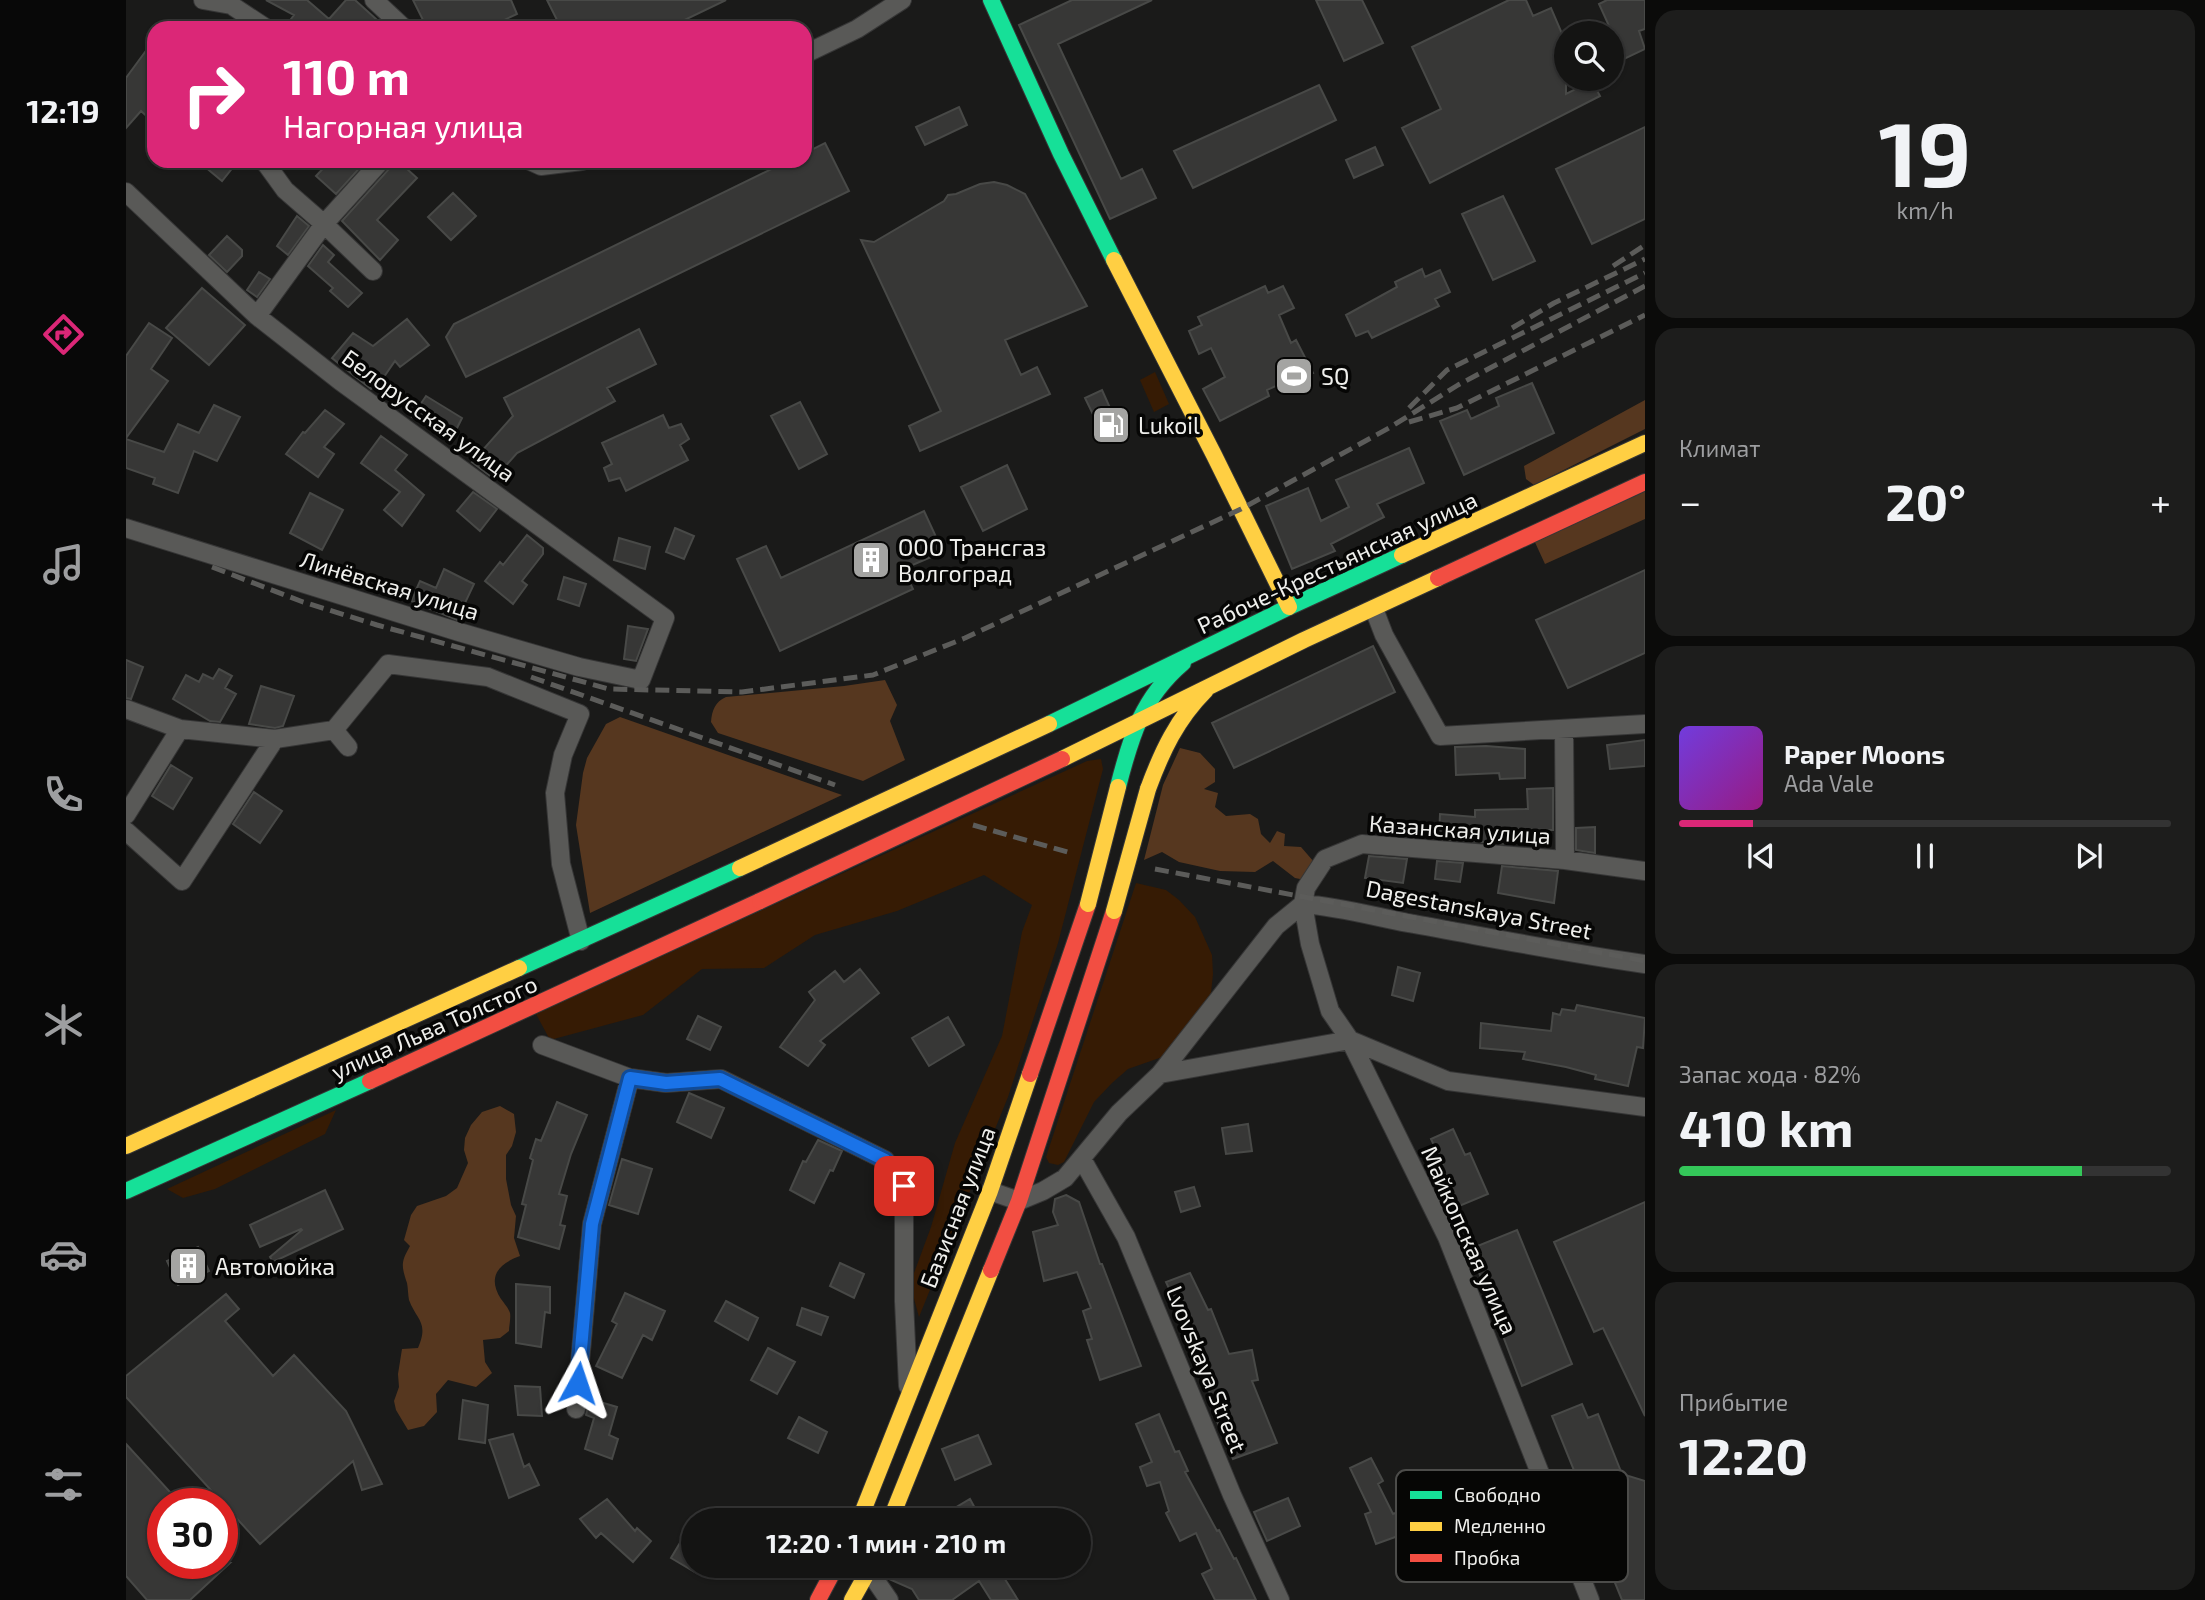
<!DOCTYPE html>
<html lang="ru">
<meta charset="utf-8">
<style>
body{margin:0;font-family:"Exo 2",sans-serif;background:#1d1d1c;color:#f1f3f6;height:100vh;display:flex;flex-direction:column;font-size:26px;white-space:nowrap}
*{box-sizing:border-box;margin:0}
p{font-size:23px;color:#9d9ea0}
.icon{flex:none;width:38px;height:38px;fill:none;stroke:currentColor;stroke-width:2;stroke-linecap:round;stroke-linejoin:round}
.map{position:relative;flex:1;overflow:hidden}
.side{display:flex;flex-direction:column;gap:10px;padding:10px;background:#0b0b0a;width:560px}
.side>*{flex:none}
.hud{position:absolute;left:21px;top:21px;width:665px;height:147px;border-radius:21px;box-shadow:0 2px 5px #0004,0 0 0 2px #333;background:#db2777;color:#fff;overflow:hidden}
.controls{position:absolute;left:1428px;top:21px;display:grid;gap:14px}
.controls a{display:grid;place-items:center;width:70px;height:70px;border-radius:50%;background:#141413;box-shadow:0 2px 5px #0004,0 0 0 2px #333;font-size:35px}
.speed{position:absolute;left:21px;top:1488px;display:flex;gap:14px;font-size:35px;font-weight:700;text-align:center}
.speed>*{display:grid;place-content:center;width:91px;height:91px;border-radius:50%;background:#141413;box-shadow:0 2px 5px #0004,0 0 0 2px #333;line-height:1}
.speed .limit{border:10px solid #d22;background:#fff;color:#111}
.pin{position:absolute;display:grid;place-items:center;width:60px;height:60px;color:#fff;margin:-30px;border-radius:14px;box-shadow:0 4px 10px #0006}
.me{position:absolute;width:77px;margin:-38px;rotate:5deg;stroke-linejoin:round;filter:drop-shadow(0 0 5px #0008)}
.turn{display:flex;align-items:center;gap:24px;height:147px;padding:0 21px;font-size:32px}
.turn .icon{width:91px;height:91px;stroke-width:2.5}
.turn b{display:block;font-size:49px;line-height:60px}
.big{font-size:52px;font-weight:700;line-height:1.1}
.side .widget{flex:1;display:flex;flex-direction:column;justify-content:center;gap:10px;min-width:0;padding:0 24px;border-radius:21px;background:#1d1d1c}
.side .dial{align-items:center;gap:0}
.dial b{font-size:91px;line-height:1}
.song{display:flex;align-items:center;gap:21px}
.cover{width:84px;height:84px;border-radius:10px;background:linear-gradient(135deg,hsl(260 70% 55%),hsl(310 70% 35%))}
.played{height:7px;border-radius:4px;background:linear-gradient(90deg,#db2777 15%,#333 15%)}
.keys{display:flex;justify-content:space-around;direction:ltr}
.heat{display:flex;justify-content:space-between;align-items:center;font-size:38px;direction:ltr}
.charge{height:10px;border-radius:5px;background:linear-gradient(90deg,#34c759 82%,#333 0)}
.trip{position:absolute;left:555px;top:1508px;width:410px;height:70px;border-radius:35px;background:#141413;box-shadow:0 2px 5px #0004,0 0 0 2px #333;font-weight:700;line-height:70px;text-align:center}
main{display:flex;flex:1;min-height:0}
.menu{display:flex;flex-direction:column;width:126px;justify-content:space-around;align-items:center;background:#080808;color:#9d9ea0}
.menu .icon{width:49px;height:49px}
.menu .selected{color:#db2777}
.menu b{font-size:32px;color:#f1f3f6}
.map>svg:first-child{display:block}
</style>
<main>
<nav class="menu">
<b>12:19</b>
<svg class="icon selected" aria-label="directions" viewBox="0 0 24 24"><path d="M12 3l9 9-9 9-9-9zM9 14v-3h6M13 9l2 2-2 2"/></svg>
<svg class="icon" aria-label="music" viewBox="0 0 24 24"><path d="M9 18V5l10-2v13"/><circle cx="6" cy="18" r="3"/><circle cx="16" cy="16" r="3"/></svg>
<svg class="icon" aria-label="phone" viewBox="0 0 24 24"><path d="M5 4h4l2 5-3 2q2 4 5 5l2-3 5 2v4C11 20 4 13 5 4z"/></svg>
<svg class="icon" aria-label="climate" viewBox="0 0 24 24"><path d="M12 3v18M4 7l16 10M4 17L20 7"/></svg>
<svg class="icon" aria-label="car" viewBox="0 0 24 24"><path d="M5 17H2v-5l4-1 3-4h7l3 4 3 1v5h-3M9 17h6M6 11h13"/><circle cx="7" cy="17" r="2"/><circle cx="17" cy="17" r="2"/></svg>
<svg class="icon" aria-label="filters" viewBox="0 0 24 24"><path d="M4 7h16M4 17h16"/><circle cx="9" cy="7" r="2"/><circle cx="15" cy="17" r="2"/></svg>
</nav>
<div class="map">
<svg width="1519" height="1600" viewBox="0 0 1519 1600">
<rect width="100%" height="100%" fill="#1a1a19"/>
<path fill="#361b04" d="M1029 372 1043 404 1028 412 1014 380Z
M975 759 977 769 932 943 882 1097 793 1317 784 1284 805 1227 829 1143 876 1036 896 932 906 905 858 875 771 911 689 935 638 968 576 969 517 1015 424 1040 410 1014 961 761Z
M1010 883 1040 890 1053 900 1069 917 1086 955 1087 974 1085 993 1039 1056 1002 1069 986 1083 968 1102 938 1162 932 1165 923 1163 920 1157Z
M210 1110 199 1134 89 1189 57 1198 41 1189Z"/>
<path fill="#56371f" d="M1519 400V429L1408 485 1400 479 1398 466Z
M1519 487V519L1419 564 1407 538Z
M759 680 771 705 764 721 779 760 737 781 592 733 585 722C586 710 589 702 600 697L718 686Z
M494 717 716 795 464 913 450 825 457 773 461 758 480 724Z
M1054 748 1074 753 1089 769V782L1078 789 1092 793 1089 807 1100 816 1124 814 1132 819 1135 834 1144 843 1151 831 1159 834 1158 846 1175 847 1188 862 1179 880 1169 878 1147 861 1129 872 1094 871 1053 862 1036 852 1018 860 1037 785Z
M374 1106 388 1114 390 1132 386 1146 380 1155V1179L385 1205 390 1216 388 1238 394 1256C372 1264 361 1277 375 1299 378 1303 383 1309 384 1313 385 1318 383 1326 383 1331L374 1338 357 1340 359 1362 366 1373 350 1387 322 1380 310 1394 311 1412 298 1426 282 1430 270 1410 268 1401 273 1387 272 1374 276 1349 292 1348C303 1322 291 1321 283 1300 282 1295 282 1288 281 1283 275 1265 275 1262 284 1246L278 1240 285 1215 291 1206 320 1196 331 1188 342 1163 338 1150 339 1138 345 1125 356 1112Z"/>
<path fill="#373736" stroke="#484947" stroke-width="2" d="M140 0H181L203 19 220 0H229L260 28H176L165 19 168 15Z
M287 0H385L391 14 361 28H301Z
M421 0H600L542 28H435Z
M946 0H1026L932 44 995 179 1016 169 1030 198 984 219 893 25Z
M1190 0H1236L1257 43 1218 61Z
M1383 0H1400L1407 16 1425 8 1440 43V94L1466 81 1474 96 1304 183 1276 128 1315 109 1286 47Z
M1481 0H1519V29L1513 31 1519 49 1498 59 1473 4Z
M19 52 28 58V123L15 111 0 128V78Z
M1193 85 1210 120 1067 188 1048 151Z
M833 107 841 125 799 145 790 127Z
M1519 127V219L1466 244 1430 169Z
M699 143 723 191 340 377 320 337 328 324 662 161H679V153Z
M1249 147 1257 165 1228 178 1220 160Z
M72 161H112L96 181Z
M204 161H240L210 194 190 176Z
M266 161H288L281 169 291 178 251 220 272 240 254 260 216 221 263 169Z
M868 182 881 185 899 194 961 306 879 340 895 375 911 367 924 394 794 451 783 426 815 411 735 240 748 242 818 201 822 195 830 194 854 184Z
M327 193 350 216 325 240 302 217Z
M1377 196 1409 261 1367 280 1336 214Z
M171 216 183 226 162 255 151 246Z
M101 236 116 250V256L101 272 83 255Z
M197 245 208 255 202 262 236 293 222 307 204 291 207 288 182 266Z
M1296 269 1299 277 1314 270 1324 292 1309 299 1313 306 1246 338 1242 331 1230 336 1220 315 1271 287 1269 282Z
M133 272 144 279 131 297 121 290Z
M1139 286 1142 293 1157 286 1168 308 1153 315 1165 343 1170 340 1187 373 1165 384 1163 380 1141 390 1143 396 1094 421 1077 389 1099 377 1085 348 1073 354 1063 331 1076 325 1072 317Z
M76 288 119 325 83 365 40 328Z
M281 319 303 345 274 367 269 361 253 384 245 389 206 358 227 333 247 346Z
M23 323 46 338 25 369 42 381 0 438V356Z
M513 329 530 364 481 388 489 401 391 453 368 479 346 462 387 416 378 398Z
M1406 383 1428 433 1338 475 1314 421 1341 410 1345 419 1373 406 1370 398Z
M976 390 993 428 977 435 959 398Z
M300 396 336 418 325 440 286 417Z
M674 402 701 454 673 469 645 416Z
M88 405 114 417 91 461 68 451 52 493 27 484 29 478 0 468V439L38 452 52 424 73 433Z
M199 410 218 424 198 447 208 454 192 477 160 454 177 432 179 433Z
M537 415 543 428 555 424 563 439 554 445 562 460 500 491 494 478 483 481 478 468 486 464 476 443Z
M255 436 281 455 269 470 298 495 276 526 258 510 274 492 235 463Z
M1283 448 1298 483 1251 504 1258 517 1205 544 1209 551 1166 569 1140 506 1182 488 1195 521 1223 507 1210 480Z
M881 465 901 509 857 531 835 487Z
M347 492 371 509 354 531 331 511Z
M184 493 217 510 196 550 164 533Z
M798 511 817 552 777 569 787 589 654 651 611 559 640 546 655 578Z
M549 528 568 536 558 559 540 552Z
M401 535 417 548V554L396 581 401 585 387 604 359 581 374 562 377 565Z
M493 538 524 547 519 569 488 560Z
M318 569 348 584 331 620 285 601 294 581 310 588Z
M1519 570V653L1442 688 1410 620Z
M438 577 460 584 453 606 432 599Z
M502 626 522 629 510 661 498 659Z
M1247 646 1269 692 1108 768 1086 723Z
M0 660 17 667 5 699 0 698Z
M93 669 106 676 99 688 110 694 94 722 84 721 47 699 60 675 73 682 77 674 87 679Z
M135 686 168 696 157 726 149 728 123 724Z
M1519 740V766L1484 769 1481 745Z
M1329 747 1360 746 1399 749V778L1374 779 1373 773 1330 775Z
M45 765 66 778 47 809 26 796Z
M1427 788V830L1380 829 1381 844 1313 839 1314 814 1349 817V810L1402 809 1401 789Z
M128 792 156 811 134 843 107 824Z
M1469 827V853L1450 850V828Z
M1243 856 1281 859 1277 883 1239 878Z
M1311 861 1337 863 1334 882 1309 879Z
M1376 866 1432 871 1428 903 1372 893Z
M1272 967 1294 973 1287 1001 1266 995Z
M734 969 753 993 694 1041 699 1045 682 1066 654 1047 689 1000 683 992 709 971 718 982Z
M1451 1005 1519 1018 1517 1048 1511 1047 1502 1086 1469 1079 1470 1075 1440 1067 1397 1059 1399 1052 1354 1048 1355 1023 1425 1031 1427 1013 1434 1015 1436 1009 1449 1011Z
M572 1016 595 1027 584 1050 561 1039Z
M822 1017 838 1045 803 1066 786 1038Z
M563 1093 598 1108 585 1138 551 1122Z
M431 1102 461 1115 445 1154 433 1194 441 1196 434 1225 439 1226 433 1249 392 1237 400 1205 396 1204 407 1160 404 1158 410 1139 415 1141Z
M1122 1124 1126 1151 1100 1154 1096 1128Z
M1327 1129 1339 1155 1344 1153 1362 1194 1326 1209 1308 1167 1317 1164 1305 1139Z
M692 1140 716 1151 707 1171 704 1170 688 1203 664 1190 677 1161 680 1162Z
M496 1159 526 1169 512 1214 483 1205Z
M1068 1187 1074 1206 1055 1212 1049 1192Z
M199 1190 217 1229 147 1262 144 1257 176 1230 175 1229 134 1247 124 1225Z
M940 1195 953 1202 974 1264H976L1015 1366 974 1380 961 1340 966 1339 957 1311 965 1308 951 1272 918 1281 907 1232 932 1225 927 1212 929 1199Z
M1519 1202V1416L1477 1328 1468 1332 1428 1242Z
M1391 1230 1446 1364 1396 1386 1344 1249Z
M72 1247 83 1271 52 1285 41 1261Z
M714 1263 738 1274 728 1298 704 1286Z
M1064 1273 1082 1310 1085 1309 1103 1354 1126 1350 1132 1380 1126 1381 1151 1443 1107 1459 1091 1421 1094 1420 1083 1391 1074 1338 1066 1341 1053 1305 1051 1306 1040 1282Z
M390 1284 424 1287V1313L419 1312 415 1347 390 1343Z
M499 1293 539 1311 526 1340 517 1335 496 1378 470 1366 491 1324 486 1321Z
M100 1294 113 1309 99 1321 147 1376 168 1355 220 1411 256 1484 236 1490 227 1461 134 1544 0 1397V1376Z
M600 1301 632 1318 622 1340 589 1321Z
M676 1308 702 1317 695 1335 671 1325Z
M642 1348 669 1362 651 1394 625 1380Z
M389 1386 414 1387 416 1416 392 1415Z
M464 1399 491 1407 483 1435 492 1439 486 1459 459 1449 468 1418 460 1415Z
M337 1400 362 1405 359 1443 333 1439Z
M1456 1404 1462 1418 1472 1414 1496 1474 1519 1481V1600H1496L1456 1502 1460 1500 1426 1416Z
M1033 1414 1049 1452 1053 1451 1062 1471 1059 1472 1091 1531 1093 1530 1108 1559 1110 1558 1130 1600H1089L1076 1574 1086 1569 1070 1533 1054 1541 1040 1513 1043 1511 1034 1482 1021 1486 1014 1467 1026 1462 1010 1424Z
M673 1417 701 1432 692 1453 662 1438Z
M387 1434 398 1467 403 1464 413 1485 383 1498 363 1440Z
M852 1435 865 1464 829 1480 816 1449Z
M0 1444 54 1503H37V1563H104L64 1600H21L0 1576Z
M1245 1458 1257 1481 1252 1484 1267 1514 1277 1510 1283 1532 1250 1544 1239 1514 1245 1512 1224 1468Z
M1162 1498 1174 1526 1141 1541 1128 1512Z
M481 1499 509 1531 511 1528 525 1541 507 1562 475 1533 470 1538 454 1519Z
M844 1499 856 1521H807Z
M567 1521V1571L545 1558Z
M769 1566H874L872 1568 892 1600H865L853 1581 826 1600H793L786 1589 763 1579Z"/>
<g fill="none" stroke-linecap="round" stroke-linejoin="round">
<defs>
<path id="street" d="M77 0 105 5 140 28
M248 0 278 28
M679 54 731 29 776 0
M138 161 159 190 198 224 247 271
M404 161 415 166 456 161
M0 192 131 316 214 381 539 618 515 680 453 667 333 632 0 528
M131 316 198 224 255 161
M1248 609 1258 635 1314 736 1519 724
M0 709 54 729 149 739 208 730 222 747
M208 730 262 664 362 677 454 714 437 755 429 793 435 864 455 941
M1438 730 1439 860
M0 815 54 729
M0 831 56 881 149 739
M1177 904C1214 907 1246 916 1282 923 1361 937 1440 953 1519 964
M416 1045 504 1078
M1034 1074 1224 1040 1322 1081 1519 1107
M956 1159 1000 1237 1106 1495 1154 1600
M864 1191 893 1201 917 1191 939 1178 993 1113 1034 1074 1150 926 1177 904
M450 1409 466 1224 504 1078 540 1083 595 1079 759 1160 778 1186V1301L782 1386
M743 1571 763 1600
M1464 1600 1321 1237 1224 1040 1204 1011 1184 944 1177 904 1180 888 1199 859 1236 844 1439 860 1519 871"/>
<path id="fast" d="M865 0 935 154 988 260
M923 724 1163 607 1276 555
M992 787C1005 736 1016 698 1057 663
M393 968 614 868
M0 1191 244 1081"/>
<path id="slow" d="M988 260 1088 455 1163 607
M1276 555 1519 443
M936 759 1178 640 1312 578
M1022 789C1036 751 1051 719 1080 690
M0 1146 393 968
M733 1521 864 1191 904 1074
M764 1521 865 1270
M726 1600 745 1566"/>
<path id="jam" d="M1312 578 1519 482
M904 1074 962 904
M244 1081 634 901
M865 1270 893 1201 988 911
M692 1600 710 1566"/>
</defs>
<use href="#street" stroke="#363636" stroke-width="20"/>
<use href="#fast" stroke="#363636" stroke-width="18"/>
<use href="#slow" stroke="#363636" stroke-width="18"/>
<use href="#jam" stroke="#363636" stroke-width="18"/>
<use href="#street" stroke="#595957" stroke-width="18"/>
<use href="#fast" stroke="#16e098" stroke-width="16"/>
<use href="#slow" stroke="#ffcf43" stroke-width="16"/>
<use href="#jam" stroke="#f24e42" stroke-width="16"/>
<path stroke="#5c5c5a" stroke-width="5" stroke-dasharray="14 7" stroke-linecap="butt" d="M1487 266 1519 245
M1386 328 1428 303 1519 259
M1283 408 1321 370 1519 273
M1283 422 1331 408 1519 315
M86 567 177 602 251 625 483 689 616 692 747 675 839 638 1115 509 1263 428 1332 385 1519 286
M405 677 709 785
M847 825 945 853
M1029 869 1519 961"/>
<defs>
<path id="slow-bridge" d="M614 868 923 724
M962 904 992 787
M988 911 1022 789"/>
<path id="jam-bridge" d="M634 901 936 759"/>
</defs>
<use href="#slow-bridge" stroke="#363636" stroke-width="18" stroke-linecap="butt"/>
<use href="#jam-bridge" stroke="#363636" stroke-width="18" stroke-linecap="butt"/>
<use href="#slow-bridge" stroke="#ffcf43" stroke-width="16"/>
<use href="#jam-bridge" stroke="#f24e42" stroke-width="16"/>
</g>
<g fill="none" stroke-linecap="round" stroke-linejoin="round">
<defs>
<path id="route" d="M452 1383 466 1224 504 1078 540 1083 594 1079 759 1160 778 1186"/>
</defs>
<use href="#route" stroke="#114b97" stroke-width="18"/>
<use href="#route" stroke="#1a73e8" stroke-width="12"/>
</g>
<defs>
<symbol id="stadium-square" viewBox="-11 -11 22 22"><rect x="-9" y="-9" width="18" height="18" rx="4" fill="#a4a4a2" stroke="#060605"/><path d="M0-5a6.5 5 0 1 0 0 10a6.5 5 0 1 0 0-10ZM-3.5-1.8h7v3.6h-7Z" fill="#fff"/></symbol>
<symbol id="fuel-square" viewBox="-11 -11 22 22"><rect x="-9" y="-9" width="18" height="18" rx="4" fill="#a4a4a2" stroke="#060605"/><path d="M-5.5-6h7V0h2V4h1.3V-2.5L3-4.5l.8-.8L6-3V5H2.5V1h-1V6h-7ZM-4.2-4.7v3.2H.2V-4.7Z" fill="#fff"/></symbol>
<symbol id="building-square" viewBox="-11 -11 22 22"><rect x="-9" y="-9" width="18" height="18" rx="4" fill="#a4a4a2" stroke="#060605"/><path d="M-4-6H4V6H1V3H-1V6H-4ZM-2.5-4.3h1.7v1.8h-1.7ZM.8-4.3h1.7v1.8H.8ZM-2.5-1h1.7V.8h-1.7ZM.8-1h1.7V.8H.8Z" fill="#fff"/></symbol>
</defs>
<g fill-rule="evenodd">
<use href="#stadium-square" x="1146" y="354" width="44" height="44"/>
<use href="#fuel-square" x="963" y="403" width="44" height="44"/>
<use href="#building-square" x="723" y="538" width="44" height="44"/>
<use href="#building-square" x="40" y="1244" width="44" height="44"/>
</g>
<g text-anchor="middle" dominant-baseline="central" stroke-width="7" stroke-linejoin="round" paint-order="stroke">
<g font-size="23" fill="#efefec" stroke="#060605" text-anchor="start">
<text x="1195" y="376">SQ</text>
<text x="1012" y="425">Lukoil</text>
<text x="772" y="547">ООО Трансгаз<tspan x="772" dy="26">Волгоград</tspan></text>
<text x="89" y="1266">Автомойка</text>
</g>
<g font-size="23" fill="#efefec" stroke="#060605">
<text transform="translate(303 415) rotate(36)">Белорусская улица</text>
<text transform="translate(1211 562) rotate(-25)">Рабоче-Крестьянская улица</text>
<text transform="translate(264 585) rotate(17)">Линёвская улица</text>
<text transform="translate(1334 829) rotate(4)">Казанская улица</text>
<text transform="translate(1353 909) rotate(11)">Dagestanskaya Street</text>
<text transform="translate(308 1027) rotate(-24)">улица Льва Толстого</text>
<text transform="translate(831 1207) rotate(-69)">Базисная улица</text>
<text transform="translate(1344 1240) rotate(66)">Майкопская улица</text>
<text transform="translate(1081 1369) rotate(68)">Lvovskaya Street</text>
</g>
</g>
<rect x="1270" y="1470" width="232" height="112" rx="10" fill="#060605" stroke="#4c4c4a" stroke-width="2"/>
<rect x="1284" y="1491" width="32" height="8" fill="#16e098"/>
<rect x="1284" y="1522" width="32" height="9" fill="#ffcf43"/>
<rect x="1284" y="1554" width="32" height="8" fill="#f24e42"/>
<g font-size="19" fill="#efefec">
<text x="1328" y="1502">Свободно</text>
<text x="1328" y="1533">Медленно</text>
<text x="1328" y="1565">Пробка</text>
</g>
</svg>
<div class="controls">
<a><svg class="icon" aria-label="search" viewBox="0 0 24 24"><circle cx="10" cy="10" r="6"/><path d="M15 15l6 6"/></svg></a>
</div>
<div class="speed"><div class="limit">30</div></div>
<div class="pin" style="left:778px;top:1186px;background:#d93025"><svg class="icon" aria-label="arrive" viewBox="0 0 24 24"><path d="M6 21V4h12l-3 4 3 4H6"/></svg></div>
<svg class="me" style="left:452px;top:1383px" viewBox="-20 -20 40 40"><path d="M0-17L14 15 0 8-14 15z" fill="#1a73e8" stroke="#fff" stroke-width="4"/></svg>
<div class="trip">12:20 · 1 мин · 210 m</div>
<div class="hud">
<div class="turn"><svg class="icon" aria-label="right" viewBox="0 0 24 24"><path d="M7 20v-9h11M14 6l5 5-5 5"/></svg><div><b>110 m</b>Нагорная улица</div></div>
</div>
</div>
<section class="side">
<div class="widget dial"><b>19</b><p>km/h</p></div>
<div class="widget"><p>Климат</p>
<div class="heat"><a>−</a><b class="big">20°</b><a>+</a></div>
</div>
<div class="widget">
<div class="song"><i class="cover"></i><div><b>Paper Moons</b><p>Ada Vale</p></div></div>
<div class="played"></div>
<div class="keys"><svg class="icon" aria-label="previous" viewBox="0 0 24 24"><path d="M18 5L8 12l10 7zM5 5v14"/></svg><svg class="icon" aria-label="pause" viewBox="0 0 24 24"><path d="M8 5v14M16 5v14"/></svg><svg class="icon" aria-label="next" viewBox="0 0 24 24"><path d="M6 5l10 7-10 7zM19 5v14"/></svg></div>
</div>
<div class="widget"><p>Запас хода · 82%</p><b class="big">410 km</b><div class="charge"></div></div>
<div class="widget"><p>Прибытие</p><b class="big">12:20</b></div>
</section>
</main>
